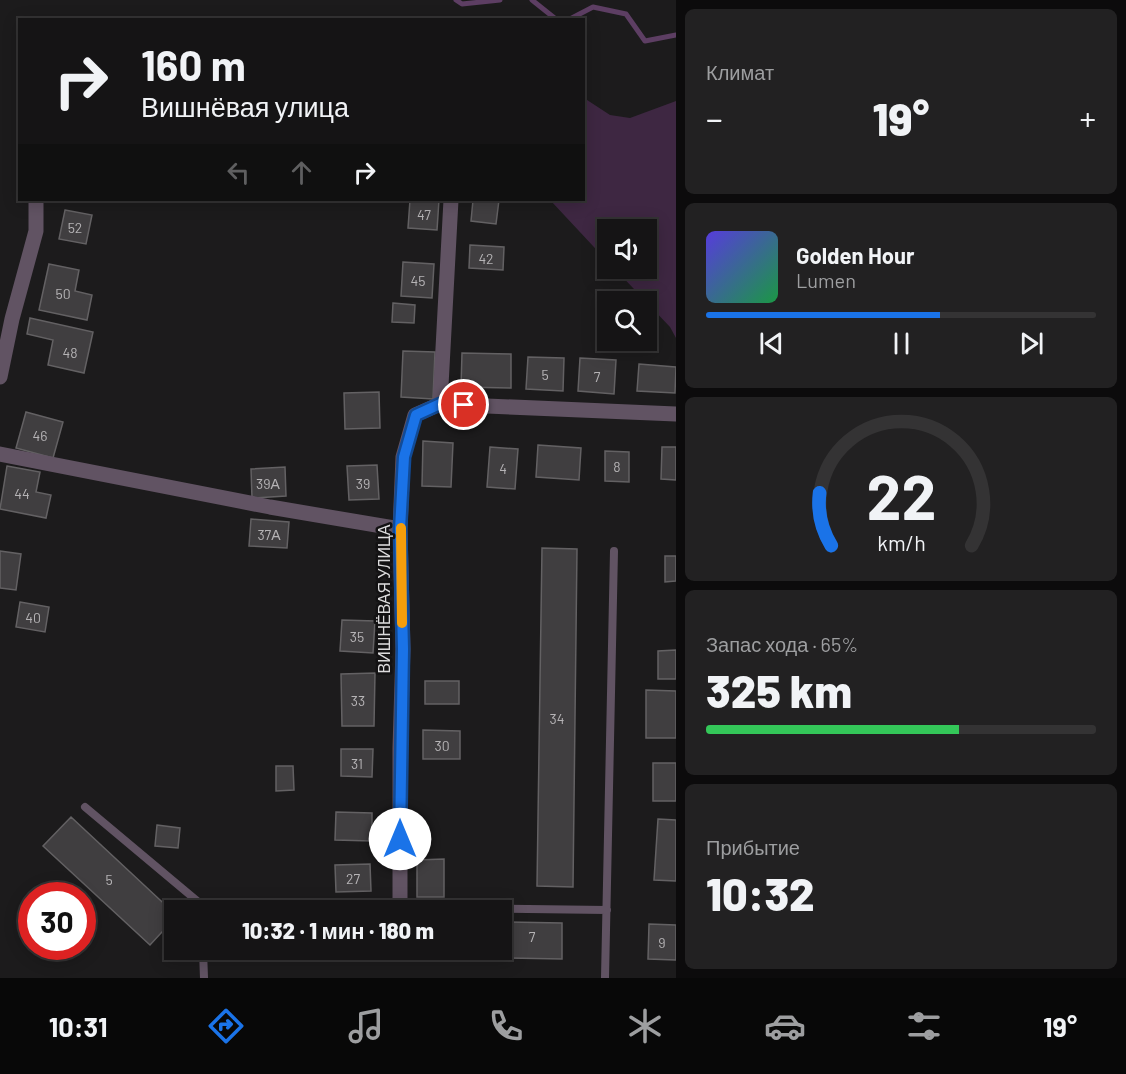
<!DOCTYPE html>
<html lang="ru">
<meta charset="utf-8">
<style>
body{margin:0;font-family:Barlow,sans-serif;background:#222122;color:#f1f3f6;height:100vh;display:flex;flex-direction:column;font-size:22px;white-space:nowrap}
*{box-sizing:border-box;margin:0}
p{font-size:20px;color:#9d9ea0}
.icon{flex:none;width:33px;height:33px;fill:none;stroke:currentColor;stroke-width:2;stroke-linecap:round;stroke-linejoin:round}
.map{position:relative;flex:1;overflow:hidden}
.drawer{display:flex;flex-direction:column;gap:9px;padding:9px;background:#0c0b0c;width:450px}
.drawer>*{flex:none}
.guide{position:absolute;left:18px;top:18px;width:567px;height:183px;border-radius:0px;box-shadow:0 3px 15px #0003,0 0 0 2px #343334;background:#151415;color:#f1f3f6;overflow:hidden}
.tools{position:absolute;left:597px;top:219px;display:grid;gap:12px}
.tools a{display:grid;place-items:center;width:60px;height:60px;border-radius:0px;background:#151415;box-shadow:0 3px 15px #0003,0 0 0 2px #343334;font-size:30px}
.speed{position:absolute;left:18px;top:882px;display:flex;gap:12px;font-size:30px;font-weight:700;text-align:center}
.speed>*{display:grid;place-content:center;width:78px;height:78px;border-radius:50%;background:#151415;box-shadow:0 3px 15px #0003,0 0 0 2px #343334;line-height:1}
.speed .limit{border:9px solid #d22;background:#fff;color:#111}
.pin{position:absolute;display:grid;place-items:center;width:51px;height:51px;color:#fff;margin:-26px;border:3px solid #fff;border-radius:50%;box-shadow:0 2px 6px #0007}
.me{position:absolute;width:66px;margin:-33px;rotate:0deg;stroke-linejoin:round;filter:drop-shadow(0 0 4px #0008)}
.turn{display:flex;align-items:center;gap:21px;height:126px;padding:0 24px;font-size:27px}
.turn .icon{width:78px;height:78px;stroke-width:2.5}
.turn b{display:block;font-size:42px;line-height:51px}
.lanes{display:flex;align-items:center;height:57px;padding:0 24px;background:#0003;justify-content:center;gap:30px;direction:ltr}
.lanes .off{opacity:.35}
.big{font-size:45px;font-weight:800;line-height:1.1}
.drawer .card{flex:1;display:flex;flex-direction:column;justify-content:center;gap:9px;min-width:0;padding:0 21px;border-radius:9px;background:#222122}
.drawer .dial{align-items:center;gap:0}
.dial svg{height:156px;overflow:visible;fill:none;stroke:#343334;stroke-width:7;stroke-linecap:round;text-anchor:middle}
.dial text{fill:#f1f3f6;stroke:none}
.song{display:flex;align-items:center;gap:18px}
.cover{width:72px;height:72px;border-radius:9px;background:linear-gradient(135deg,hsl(250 70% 55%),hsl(140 70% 35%))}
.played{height:6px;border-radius:3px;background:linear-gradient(90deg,#1a73e8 60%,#343334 60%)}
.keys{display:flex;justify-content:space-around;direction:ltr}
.heat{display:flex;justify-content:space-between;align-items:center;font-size:33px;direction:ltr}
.charge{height:9px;border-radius:4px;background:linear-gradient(90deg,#34c759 65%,#343334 0)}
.trip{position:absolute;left:164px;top:900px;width:348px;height:60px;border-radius:0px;background:#151415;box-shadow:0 3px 15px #0003,0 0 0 2px #343334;font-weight:800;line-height:60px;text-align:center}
.menu{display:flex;height:96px;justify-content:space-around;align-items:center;background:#080808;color:#9d9ea0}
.menu .icon{width:42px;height:42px}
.menu .on{color:#1a73e8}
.menu b{font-size:27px;color:#f1f3f6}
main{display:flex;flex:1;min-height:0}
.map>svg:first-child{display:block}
</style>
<main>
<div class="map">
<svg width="676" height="978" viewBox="0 0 676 978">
<rect width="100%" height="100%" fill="#1c1b1c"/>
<path fill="#3e2742" d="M584 98 610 115 630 118 676 101V338L670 327 615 269 646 268V230H608L607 261 551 201V200H584Z"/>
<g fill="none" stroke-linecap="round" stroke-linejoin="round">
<path stroke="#5d3e63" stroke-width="5" d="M456 0 462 4 500 0
M532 0 557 20
M568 20 593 7 626 14 645 41 676 35"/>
</g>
<path fill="#403e40" stroke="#636163" stroke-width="1.5" d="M410 200H439L437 230 408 228Z
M473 200H499L496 224 471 221Z
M65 210 92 215 86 244 59 239Z
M470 245 504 247 503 270 469 268Z
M403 262 434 264 432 298 401 296Z
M49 264 79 270 75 291 92 295 87 320 39 310Z
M393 303 415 305 414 323 392 322Z
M30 318 93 332 84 373 48 365 53 340 27 334Z
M403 351 435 352 433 399 401 397Z
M462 353 511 354V388L461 387Z
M528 357 564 358 563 391 526 389Z
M580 358 616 360 614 394 578 391Z
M639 364 676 367 675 393 637 391Z
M379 392 380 428 345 429 344 393Z
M26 412 63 422 53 458 16 448Z
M423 441 453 443 451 487 422 486Z
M538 445 581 448 579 480 536 477Z
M490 447 518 449 515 489 487 487Z
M662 447H676V480L661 479Z
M605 451 629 452V482L605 481Z
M377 465 379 499 349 500 347 466Z
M7 466 40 472 36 492 51 495 46 518 0 509Z
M285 467 286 496 252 498 251 469Z
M251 519 289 522 287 548 249 546Z
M542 548 577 549 573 887 537 886Z
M0 551 21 554 16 590 0 588Z
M665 556H676V581L665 582Z
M20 602 49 607 45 632 16 627Z
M342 620 375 621 373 653 340 651Z
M676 650V679H658V651Z
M375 673 374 726H342L341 674Z
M425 681H459V704H425Z
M646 690 676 691V738H646Z
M423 730 460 731V759H423Z
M341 749H373L372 777 341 776Z
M653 763H676V801H653Z
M276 766H293L294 790 276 791Z
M336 812 372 813V841L335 840Z
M71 817 174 913V919L150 945 43 846Z
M658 819 676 820V881L654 880Z
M157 825 180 828 178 848 155 846Z
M444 859V897H417V860Z
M370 864 371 891 336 892 335 865Z
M501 922 562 923V959L218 953V950H501Z
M649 924 676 925V960L648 959Z"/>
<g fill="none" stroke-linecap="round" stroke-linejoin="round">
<path stroke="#615363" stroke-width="8" d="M85 807 202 905 607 910
M203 950 204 978
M605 978 614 551"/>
<path stroke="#615363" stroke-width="15" d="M0 377 12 319 36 231V200
M440 404 676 414
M0 454 270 507 400 529
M400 908V748L403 649 400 529 403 457 415 415 440 404 451 200"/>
</g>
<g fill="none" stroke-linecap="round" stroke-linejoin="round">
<defs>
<path id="route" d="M400 839 403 649 400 529 404 457 416 415 440 404 464 405"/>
</defs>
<use href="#route" stroke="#114b97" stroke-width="15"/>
<use href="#route" stroke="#1a73e8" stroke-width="10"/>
<path stroke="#f59e0b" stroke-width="10" d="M401 528 402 623"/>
</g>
<g text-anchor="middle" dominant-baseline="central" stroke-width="5" stroke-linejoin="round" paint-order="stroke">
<g font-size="14" fill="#b6b4b6">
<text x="424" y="214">47</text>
<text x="75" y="227">52</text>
<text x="486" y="258">42</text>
<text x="418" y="280">45</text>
<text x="63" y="293">50</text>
<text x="70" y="352">48</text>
<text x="545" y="374">5</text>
<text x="597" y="376">7</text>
<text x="40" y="435">46</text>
<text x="617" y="466">8</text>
<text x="503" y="468">4</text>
<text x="268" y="483">39А</text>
<text x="363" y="483">39</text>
<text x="22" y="493">44</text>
<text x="269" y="534">37А</text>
<text x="33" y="617">40</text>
<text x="357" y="636">35</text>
<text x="358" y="700">33</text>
<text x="557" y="718">34</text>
<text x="442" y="745">30</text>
<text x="357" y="763">31</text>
<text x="353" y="878">27</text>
<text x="109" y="879">5</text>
<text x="532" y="936">7</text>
<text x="662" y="942">9</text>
</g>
<g font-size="16" fill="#dddcdd" stroke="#131213">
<text transform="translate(383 599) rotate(-90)">ВИШНЁВАЯ УЛИЦА</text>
</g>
</g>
</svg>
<div class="tools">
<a><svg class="icon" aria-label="sound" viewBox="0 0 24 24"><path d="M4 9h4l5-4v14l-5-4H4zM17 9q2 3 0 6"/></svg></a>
<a><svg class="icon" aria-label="search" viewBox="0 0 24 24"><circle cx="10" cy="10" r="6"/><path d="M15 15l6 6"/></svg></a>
</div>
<div class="speed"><div class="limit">30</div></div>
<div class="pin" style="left:464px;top:405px;background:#d93025"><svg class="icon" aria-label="arrive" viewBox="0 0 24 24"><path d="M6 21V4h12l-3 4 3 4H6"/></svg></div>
<svg class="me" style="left:400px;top:839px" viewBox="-20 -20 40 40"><circle r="19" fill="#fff"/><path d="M0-13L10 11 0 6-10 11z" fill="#1a73e8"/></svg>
<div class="trip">10:32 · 1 мин · 180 m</div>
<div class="guide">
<div class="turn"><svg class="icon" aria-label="right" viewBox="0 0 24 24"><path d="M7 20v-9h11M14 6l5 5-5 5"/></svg><div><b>160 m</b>Вишнёвая улица</div></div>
<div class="lanes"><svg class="icon off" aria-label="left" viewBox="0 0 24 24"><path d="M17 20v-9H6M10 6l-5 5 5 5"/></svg><svg class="icon off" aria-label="ahead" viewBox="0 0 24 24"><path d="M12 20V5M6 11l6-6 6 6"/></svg><svg class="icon" aria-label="right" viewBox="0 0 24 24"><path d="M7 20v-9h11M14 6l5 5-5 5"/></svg></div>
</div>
</div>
<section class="drawer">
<div class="card"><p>Климат</p>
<div class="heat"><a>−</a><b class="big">19°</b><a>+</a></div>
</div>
<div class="card">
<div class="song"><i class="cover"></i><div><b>Golden Hour</b><p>Lumen</p></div></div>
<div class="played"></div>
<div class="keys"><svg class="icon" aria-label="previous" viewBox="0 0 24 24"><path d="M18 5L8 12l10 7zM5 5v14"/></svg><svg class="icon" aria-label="pause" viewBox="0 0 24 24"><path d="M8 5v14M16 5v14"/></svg><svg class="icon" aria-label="next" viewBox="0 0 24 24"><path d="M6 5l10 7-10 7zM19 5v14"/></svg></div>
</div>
<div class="card dial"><svg viewBox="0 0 100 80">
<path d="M14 69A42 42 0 1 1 86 69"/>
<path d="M14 69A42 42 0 0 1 8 42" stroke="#1a73e8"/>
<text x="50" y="56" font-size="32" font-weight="700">22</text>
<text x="50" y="72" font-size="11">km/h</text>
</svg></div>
<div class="card"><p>Запас хода · 65%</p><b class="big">325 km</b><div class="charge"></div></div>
<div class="card"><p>Прибытие</p><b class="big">10:32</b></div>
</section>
</main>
<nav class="menu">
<b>10:31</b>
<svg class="icon on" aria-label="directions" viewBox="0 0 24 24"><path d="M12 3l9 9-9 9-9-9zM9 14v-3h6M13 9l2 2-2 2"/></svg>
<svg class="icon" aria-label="music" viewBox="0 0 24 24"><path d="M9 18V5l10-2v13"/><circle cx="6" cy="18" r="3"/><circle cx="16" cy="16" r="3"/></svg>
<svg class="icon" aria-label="phone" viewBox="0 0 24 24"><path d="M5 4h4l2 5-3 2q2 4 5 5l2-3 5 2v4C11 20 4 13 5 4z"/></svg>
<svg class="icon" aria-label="climate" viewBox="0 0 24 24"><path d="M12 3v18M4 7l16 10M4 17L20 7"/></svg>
<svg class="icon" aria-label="car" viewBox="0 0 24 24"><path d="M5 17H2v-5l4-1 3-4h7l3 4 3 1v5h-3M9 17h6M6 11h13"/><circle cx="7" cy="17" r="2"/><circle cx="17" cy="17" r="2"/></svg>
<svg class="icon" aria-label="filters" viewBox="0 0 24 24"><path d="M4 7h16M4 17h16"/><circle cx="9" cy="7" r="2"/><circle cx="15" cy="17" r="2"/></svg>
<b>19°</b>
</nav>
